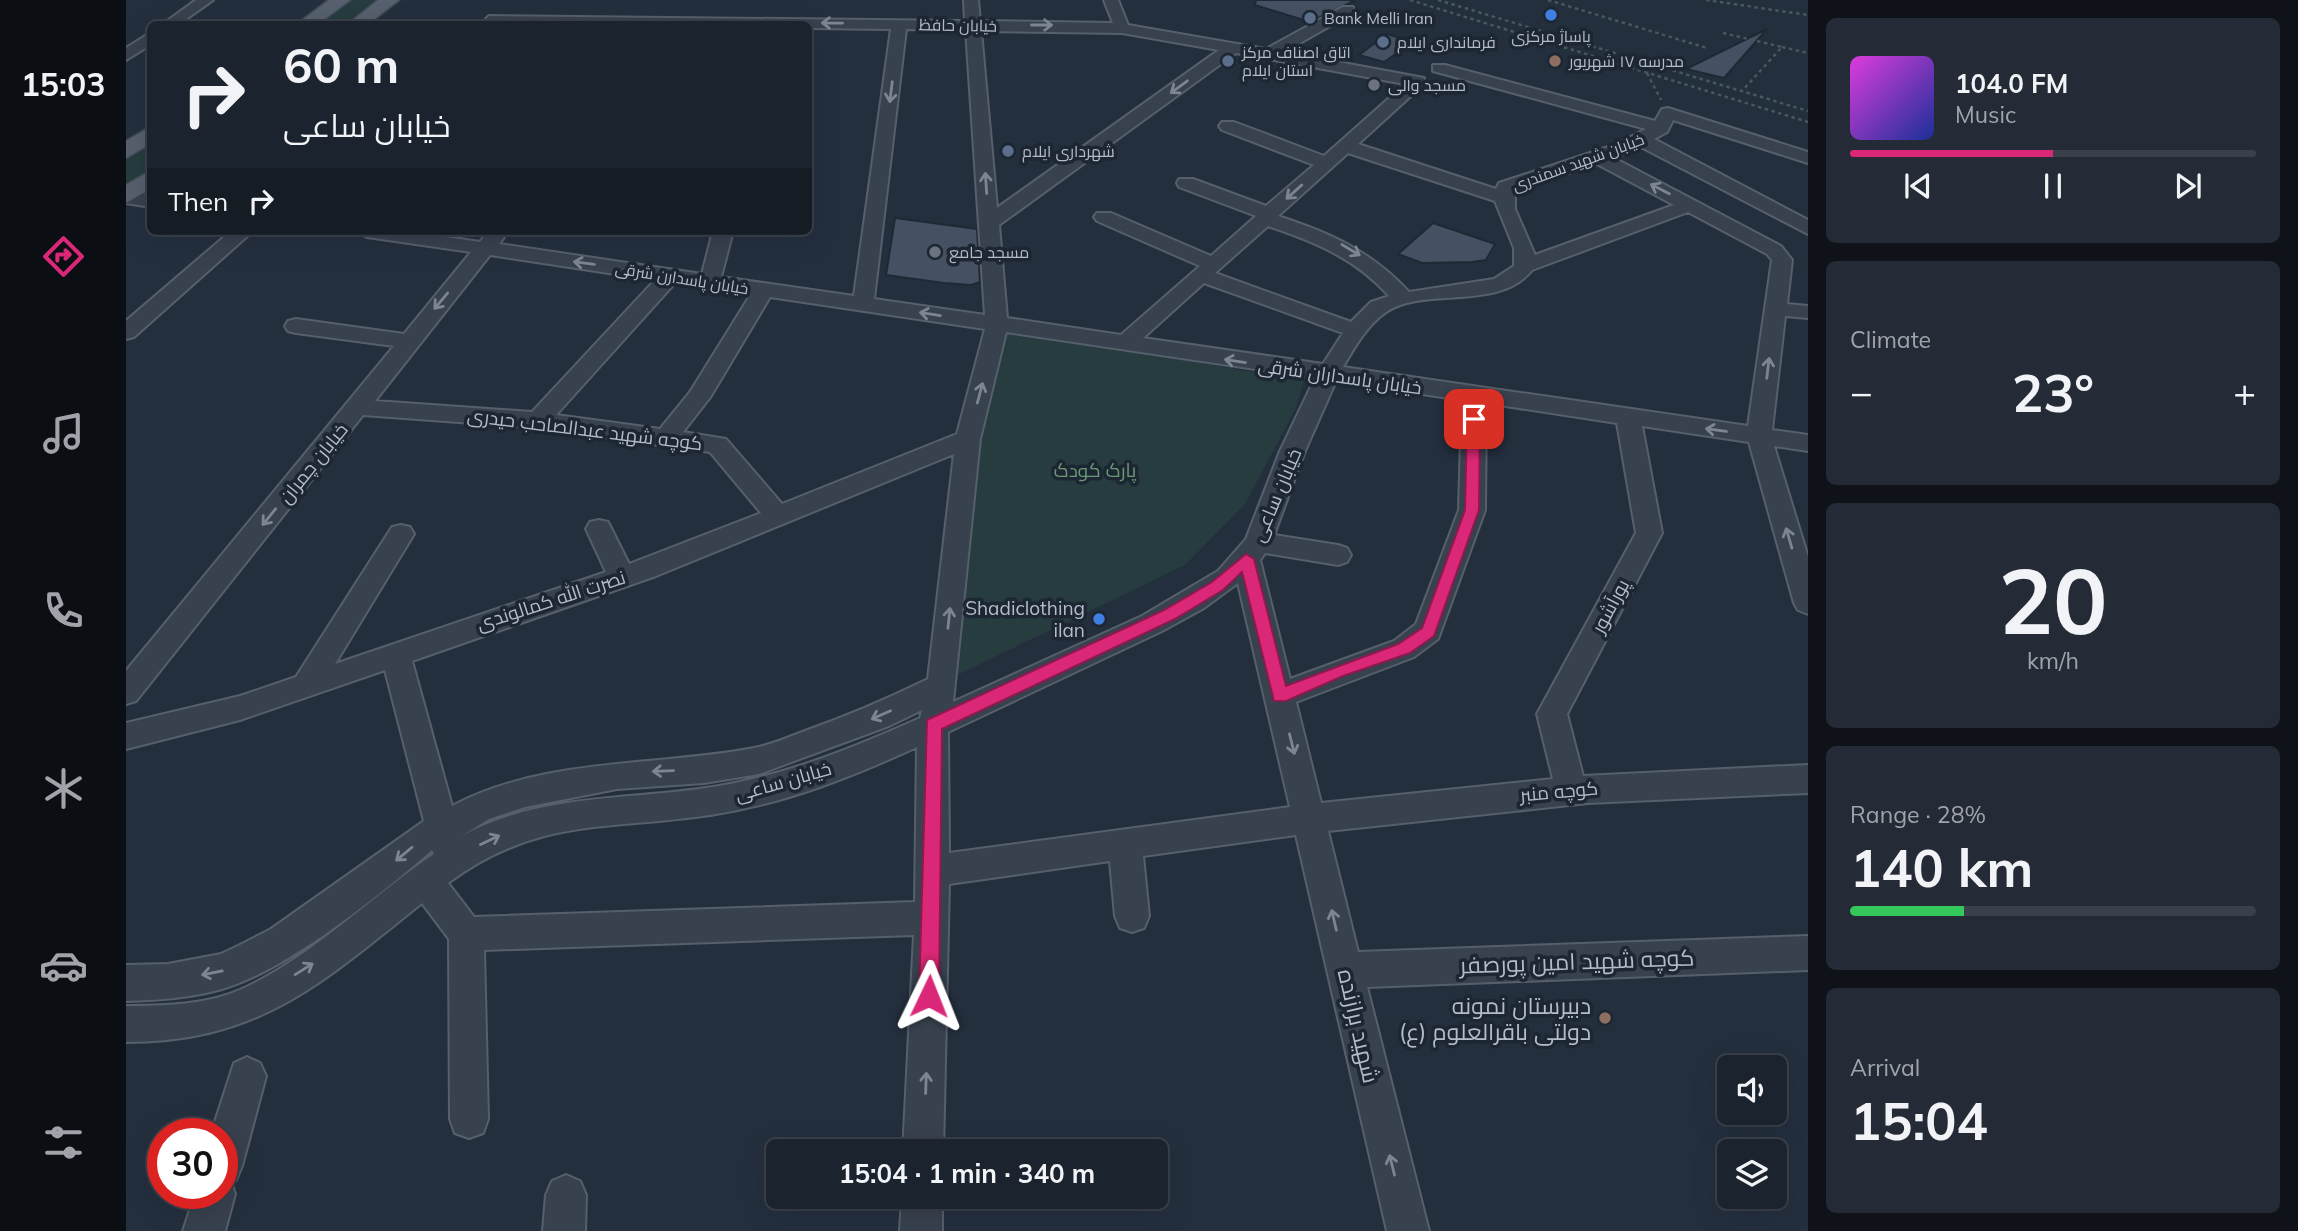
<!DOCTYPE html>
<meta charset="utf-8">
<style>
body{margin:0;font-family:Mulish,Cairo,sans-serif;background:#242b36;color:#f1f3f6;height:100vh;display:flex;flex-direction:column;font-size:26px;white-space:nowrap}
*{box-sizing:border-box;margin:0}
p{font-size:23px;color:#a0a4aa}
.icon{flex:none;width:38px;height:38px;fill:none;stroke:currentColor;stroke-width:2;stroke-linecap:round;stroke-linejoin:round}
.map{position:relative;flex:1;overflow:hidden}
.panel{display:flex;flex-direction:column;gap:18px;padding:18px;background:#0f1319;width:490px}
.panel>*{flex:none}
.guide{position:absolute;left:21px;top:21px;width:665px;height:214px;border-radius:10px;box-shadow:0 7px 28px #0002,0 0 0 2px #39404a;background:#1b232e;color:#f1f3f6;overflow:hidden}
.tools{position:absolute;left:1591px;top:1055px;display:grid;gap:14px}
.tools a{display:grid;place-items:center;width:70px;height:70px;border-radius:10px;background:#1b232e;box-shadow:0 7px 28px #0002,0 0 0 2px #39404a;font-size:35px}
.speed{position:absolute;left:21px;top:1118px;display:flex;gap:14px;font-size:35px;font-weight:700;text-align:center}
.speed>*{display:grid;place-content:center;width:91px;height:91px;border-radius:50%;background:#1b232e;box-shadow:0 7px 28px #0002,0 0 0 2px #39404a;line-height:1}
.speed .limit{border:10px solid #d22;background:#fff;color:#111}
.pin{position:absolute;display:grid;place-items:center;width:60px;height:60px;color:#fff;margin:-30px;border-radius:14px;box-shadow:0 4px 10px #0006}
.me{position:absolute;width:77px;margin:-38px;rotate:2deg;stroke-linejoin:round;filter:drop-shadow(0 0 5px #0008)}
.turn{display:flex;align-items:center;gap:24px;height:147px;padding:0 21px;font-size:32px}
.turn .icon{width:91px;height:91px;stroke-width:2.5}
.turn b{display:block;font-size:49px;line-height:60px}
.then{display:flex;align-items:center;height:66px;padding:0 21px;background:#0003;gap:14px;font-size:26px}
.big{font-size:52px;font-weight:700;line-height:1.1}
.panel .card{flex:1;display:flex;flex-direction:column;justify-content:center;gap:10px;min-width:0;padding:0 24px;border-radius:10px;background:#242b36}
.panel .dial{align-items:center;gap:0}
.dial b{font-size:91px;line-height:1}
.song{display:flex;align-items:center;gap:21px}
.cover{width:84px;height:84px;border-radius:10px;background:linear-gradient(135deg,hsl(300 70% 55%),hsl(230 70% 35%))}
.played{height:7px;border-radius:4px;background:linear-gradient(90deg,#db2777 50%,#39404a 50%)}
.keys{display:flex;justify-content:space-around;direction:ltr}
.heat{display:flex;justify-content:space-between;align-items:center;font-size:38px;direction:ltr}
.charge{height:10px;border-radius:5px;background:linear-gradient(90deg,#34c759 28%,#39404a 0)}
.trip{position:absolute;left:640px;top:1139px;width:402px;height:70px;border-radius:10px;background:#1b232e;box-shadow:0 7px 28px #0002,0 0 0 2px #39404a;font-weight:700;line-height:70px;text-align:center}
main{display:flex;flex:1;min-height:0}
.tabs{display:flex;flex-direction:column;width:126px;justify-content:space-around;align-items:center;background:#0b0e12;color:#a0a4aa}
.tabs .icon{width:49px;height:49px}
.tabs .on{color:#db2777}
.tabs b{font-size:32px;color:#f1f3f6}
.map>svg:first-child{display:block}
</style>
<main>
<nav class="tabs">
<b>15:03</b>
<svg class="icon on" aria-label="directions" viewBox="0 0 24 24"><path d="M12 3l9 9-9 9-9-9zM9 14v-3h6M13 9l2 2-2 2"/></svg>
<svg class="icon" aria-label="music" viewBox="0 0 24 24"><path d="M9 18V5l10-2v13"/><circle cx="6" cy="18" r="3"/><circle cx="16" cy="16" r="3"/></svg>
<svg class="icon" aria-label="phone" viewBox="0 0 24 24"><path d="M5 4h4l2 5-3 2q2 4 5 5l2-3 5 2v4C11 20 4 13 5 4z"/></svg>
<svg class="icon" aria-label="climate" viewBox="0 0 24 24"><path d="M12 3v18M4 7l16 10M4 17L20 7"/></svg>
<svg class="icon" aria-label="car" viewBox="0 0 24 24"><path d="M5 17H2v-5l4-1 3-4h7l3 4 3 1v5h-3M9 17h6M6 11h13"/><circle cx="7" cy="17" r="2"/><circle cx="17" cy="17" r="2"/></svg>
<svg class="icon" aria-label="filters" viewBox="0 0 24 24"><path d="M4 7h16M4 17h16"/><circle cx="9" cy="7" r="2"/><circle cx="15" cy="17" r="2"/></svg>
</nav>
<div class="map">
<svg width="1682" height="1231" viewBox="0 0 1682 1231">
<rect width="100%" height="100%" fill="#242f3e"/>
<path fill="#263c3f" d="M221 0H254L221 24H187Z
M24 139V168L0 185V156Z
M875 328 1178 381 1169 410 1119 504 1059 565 825 678 846 439Z"/>
<path fill="#455162" stroke="#1f2835" stroke-width="2" d="M1130 0H1230L1184 22 1129 5Z
M1641 29 1598 78 1560 69Z
M1261 34 1287 42 1258 62 1233 55Z
M769 218 851 229 854 282 845 285 818 283 760 275Z
M1307 223 1369 244 1360 260 1346 262 1296 263 1272 254Z"/>
<g fill="none" stroke-linecap="round" stroke-linejoin="round">
<defs>
<path id="minor" d="M70 0H87L53 24H37Z
M838 0H852L854 21 987 23 978 0H992L1002 25 1140 49 1217 7H1227V13L1158 52 1298 78V84L1232 144 1370 189 1373 183 1491 144 1520 129 1307 71V65H1319L1529 121 1536 109 1542 108 1682 152V163L1547 120 1541 132 1528 139 1682 220V234L1515 147 1488 158 1655 246 1666 260 1661 304 1682 306V318L1659 316 1646 430 1682 435V451L1648 446 1682 557V614L1672 610 1668 603 1623 442 1516 426 1536 533 1441 714 1457 776 1682 765V793L1462 803 1202 831 1232 952 1682 936V970L1241 987 1303 1231H1261L1170 835 1017 856 1023 916 1018 928 1006 932 994 928 989 916 984 861 823 884 817 1152H777L788 935 358 950 362 1119 357 1133 343 1138 329 1133 324 1119 323 939 296 903C197 982 134 1042 0 1042V1006C37 1006 81 1005 116 989 183 959 246 896 308 854L306 850C255 894 160 971 96 989 64 998 33 1000 0 1001V965L42 964 95 954 112 946 145 929 298 821 259 670 114 720 0 749V723L114 696 170 677 266 527 275 525 284 527 288 534 209 664 480 572 460 529 464 522 473 520 482 522 503 564 635 513 584 452 401 427 237 415 10 701 0 704V671L268 346 170 333 162 331 159 326 162 321 170 319 278 334 345 252 241 237 231 231H281L354 242 361 233 368 231 378 237 373 244 576 274 587 231H607L595 277 728 296 765 29 682 28V24H368L360 19 363 16 839 21ZM780 29 840 30 859 315 748 299ZM855 31 996 33 1093 50 871 208ZM1110 53 1279 84 1198 156 1108 122H1096L1093 126 1096 130 1188 165 1140 206 1067 179H1053L1051 183 1053 187 1130 216 1085 256 985 213H971L968 217 971 221 1074 266 995 335 881 318 873 225ZM1222 153 1369 201 1388 248V266L1368 279 1283 292C1245 251 1204 233 1152 216ZM1471 164 1548 205 1409 255 1389 209V190ZM1562 212 1641 254 1646 260 1622 426 1217 367C1228 348 1241 325 1260 312 1298 286 1373 312 1406 270ZM1142 226C1189 242 1229 258 1263 296L1245 302 1225 322 1089 273ZM364 255 529 280 406 412 249 401ZM549 283 625 294 564 392 534 429 430 415ZM1078 283 1217 333 1197 364 1017 338ZM644 297 859 329 831 434 656 504 600 439 557 432 585 396ZM880 332 1189 378 1154 451 1120 539 1092 571 1016 616 827 702 854 439ZM1210 381 1336 400 1333 510 1290 624 1268 641 1164 679 1134 560 1139 553 1212 565 1221 562 1225 555 1221 548 1212 545 1148 535 1179 451ZM1360 403 1491 423 1510 533 1411 714 1427 779 1195 803 1170 702 1288 657 1312 639 1359 510ZM828 454 802 679C761 699 721 716 679 731 663 737 645 745 628 748 528 767 419 757 326 806L286 661 530 576ZM1112 583 1164 807 823 853 822 732 1036 631 1078 608ZM796 710 794 718C729 747 663 774 593 786 505 801 415 792 334 837L363 819 399 807 491 789 578 783 633 774 763 726ZM791 747 789 902 348 917 322 883C414 815 486 831 590 814 660 803 728 776 791 747Z
M24 33V45L0 60V48Z
M0 191 24 195V207L0 203Z
M105 231H127L8 337 0 339V321Z
M121 1057 134 1063 140 1076 116 1166 110 1180 105 1182 109 1194 99 1231H57L69 1194H96V1134H85L108 1063Z
M440 1175 454 1181 460 1195 459 1231H417L420 1195 426 1181Z
M776 1197H816V1231H774Z"/>
<path id="major" d="M203 0H224L192 24H171Z
M252 0H273L242 24H222Z
M24 127V144L0 158V141Z
M24 171V189L0 203V185Z"/>
</defs>
<use href="#minor" stroke="#565f6c" stroke-width="4"/>
<use href="#major" stroke="#414a57" stroke-width="3"/>
<path stroke="#44595c" stroke-width="2.5" stroke-dasharray="3.5 3.5" stroke-linecap="butt" d="M1284 0 1682 122
M1312 0 1682 111
M1422 0 1581 48
M1580 0 1682 15
M1597 33 1656 47 1616 91
M1656 47 1682 53
M1521 73 1535 100"/>
<use href="#minor" fill="#38414e" fill-rule="evenodd"/>
<use href="#major" fill="#56606e" fill-rule="evenodd"/>
</g>
<defs><path id="oneway-shaft" d="M-6 0H5M1.5-3L5.5 0L1.5 3" fill="none" stroke-width="1.6" stroke-linecap="round" stroke-linejoin="round" transform="scale(1.75)"/></defs>
<g stroke="#7c8592">
<use href="#oneway-shaft" transform="translate(706 23) rotate(-179)"/>
<use href="#oneway-shaft" transform="translate(916 25)"/>
<use href="#oneway-shaft" transform="translate(1053 87) rotate(144)"/>
<use href="#oneway-shaft" transform="translate(765 92) rotate(97)"/>
<use href="#oneway-shaft" transform="translate(860 183) rotate(-94)"/>
<use href="#oneway-shaft" transform="translate(1534 189) rotate(-153)"/>
<use href="#oneway-shaft" transform="translate(1168 192) rotate(138)"/>
<use href="#oneway-shaft" transform="translate(1225 250) rotate(31)"/>
<use href="#oneway-shaft" transform="translate(458 263) rotate(-172)"/>
<use href="#oneway-shaft" transform="translate(315 301) rotate(130)"/>
<use href="#oneway-shaft" transform="translate(804 314) rotate(-171)"/>
<use href="#oneway-shaft" transform="translate(1109 361) rotate(-171)"/>
<use href="#oneway-shaft" transform="translate(1642 368) rotate(-83)"/>
<use href="#oneway-shaft" transform="translate(854 393) rotate(-75)"/>
<use href="#oneway-shaft" transform="translate(1590 430) rotate(-172)"/>
<use href="#oneway-shaft" transform="translate(143 517) rotate(129)"/>
<use href="#oneway-shaft" transform="translate(1663 538) rotate(-106)"/>
<use href="#oneway-shaft" transform="translate(823 618) rotate(-84)"/>
<use href="#oneway-shaft" transform="translate(755 715) rotate(156)"/>
<use href="#oneway-shaft" transform="translate(1166 744) rotate(76)"/>
<use href="#oneway-shaft" transform="translate(537 771) rotate(178)"/>
<use href="#oneway-shaft" transform="translate(364 840) rotate(-25)"/>
<use href="#oneway-shaft" transform="translate(278 854) rotate(140)"/>
<use href="#oneway-shaft" transform="translate(1208 920) rotate(-103)"/>
<use href="#oneway-shaft" transform="translate(178 969) rotate(-32)"/>
<use href="#oneway-shaft" transform="translate(86 973) rotate(169)"/>
<use href="#oneway-shaft" transform="translate(800 1083) rotate(-88)"/>
<use href="#oneway-shaft" transform="translate(1266 1165) rotate(-104)"/>
</g>
<path fill="#db2777" stroke="#8e194d" stroke-width="2" d="M1348 414 1354 419 1353 510 1308 636 1284 653 1217 676 1160 701H1148L1116 572 1097 590 1049 619 816 729 813 996 810 1003 803 1006 796 1003 793 996 801 720 1038 610 1086 582 1120 554 1128 559 1160 686 1272 644 1296 628 1339 510 1341 419Z"/>
<g fill="#3f7fe0" stroke="#1d2633" stroke-width="2.5">
<circle cx="1425" cy="15" r="7"/>
<circle cx="973" cy="619" r="7"/>
</g>
<g fill="#5c6f8a" stroke="#1d2633" stroke-width="2.5">
<circle cx="1184" cy="18" r="7"/>
<circle cx="1257" cy="42" r="7"/>
<circle cx="1102" cy="61" r="7"/>
<circle cx="882" cy="151" r="7"/>
</g>
<g fill="#8d6e63" stroke="#1d2633" stroke-width="2.5">
<circle cx="1429" cy="61" r="7"/>
<circle cx="1479" cy="1018" r="7"/>
</g>
<g fill="#6b7280" stroke="#1d2633" stroke-width="2.5">
<circle cx="1248" cy="85" r="7"/>
<circle cx="809" cy="252" r="7"/>
</g>
<g text-anchor="middle" dominant-baseline="central" stroke-width="7" stroke-linejoin="round" paint-order="stroke">
<g font-size="16" fill="#b4bcc9" stroke="#1d2633" text-anchor="start">
<text x="1198" y="18">Bank Melli Iran</text>
<text x="1425" y="36" text-anchor="middle">پاساژ مرکزی</text>
<text x="1271" y="42">فرمانداری ایلام</text>
<text x="1116" y="52">اتاق اصناف مرکز<tspan x="1116" dy="18">استان ایلام</tspan></text>
<text x="1443" y="61">مدرسه ۱۷ شهریور</text>
<text x="1262" y="85">مسجد والی</text>
<text x="896" y="151">شهرداری ایلام</text>
<text x="823" y="252">مسجد جامع</text>
</g>
<g font-size="16" fill="#b4bcc9" stroke="#1d2633">
<text transform="translate(832 25) rotate(1)">خیابان حافظ</text>
<text transform="translate(1452 162) rotate(-20)">خیابان شهید سمندری</text>
<text transform="translate(556 278) rotate(9)">خیابان پاسدارن شرقی</text>
</g>
<g font-size="19" fill="#b4bcc9" stroke="#1d2633">
<text transform="translate(1214 376) rotate(8)">خیابان پاسداران شرقی</text>
<text transform="translate(459 429) rotate(7)">کوچه شهید عبدالصاحب حیدری</text>
<text transform="translate(187 463) rotate(-51)">خیابان چمران</text>
<text transform="translate(1150 495) rotate(-67)">خیابان ساعی</text>
<text transform="translate(425 600) rotate(-18)">نصرت الله کمالوندی</text>
<text transform="translate(1484 606) rotate(-62)">پورآشور</text>
<text transform="translate(657 781) rotate(-16)">خیابان ساعی</text>
<text transform="translate(1433 791) rotate(-5)">کوچه منبر</text>
</g>
<g font-size="19" fill="#6b9a76" stroke="#1d2633">
<text x="969" y="470">پارک کودک</text>
</g>
<g font-size="19" fill="#b4bcc9" stroke="#1d2633" text-anchor="end">
<text x="959" y="608">Shadiclothing<tspan x="959" dy="22">ilan</tspan></text>
</g>
<g font-size="23" fill="#b4bcc9" stroke="#1d2633">
<text transform="translate(1451 961) rotate(-2)">کوچه شهید امین پورصفر</text>
<text transform="translate(1233 1026) rotate(77)">شهید برازنده</text>
</g>
<g font-size="23" fill="#b4bcc9" stroke="#1d2633" text-anchor="end">
<text x="1465" y="1005">دبیرستان نمونه<tspan x="1465" dy="26">دولتی باقرالعلوم (ع)</tspan></text>
</g>
</g>
</svg>
<div class="tools">
<a><svg class="icon" aria-label="sound" viewBox="0 0 24 24"><path d="M4 9h4l5-4v14l-5-4H4zM17 9q2 3 0 6"/></svg></a>
<a><svg class="icon" aria-label="layers" viewBox="0 0 24 24"><path d="M12 4l9 5-9 5-9-5zM3 14l9 5 9-5"/></svg></a>
</div>
<div class="speed"><div class="limit">30</div></div>
<div class="pin" style="left:1348px;top:419px;background:#d93025"><svg class="icon" aria-label="arrive" viewBox="0 0 24 24"><path d="M6 21V4h12l-3 4 3 4H6"/></svg></div>
<svg class="me" style="left:803px;top:996px" viewBox="-20 -20 40 40"><path d="M0-17L14 15 0 8-14 15z" fill="#db2777" stroke="#fff" stroke-width="4"/></svg>
<div class="trip">15:04 · 1 min · 340 m</div>
<div class="guide">
<div class="turn"><svg class="icon" aria-label="right" viewBox="0 0 24 24"><path d="M7 20v-9h11M14 6l5 5-5 5"/></svg><div><b>60 m</b>خیابان ساعی</div></div>
<div class="then">Then<svg class="icon" aria-label="right" viewBox="0 0 24 24"><path d="M7 20v-9h11M14 6l5 5-5 5"/></svg></div>
</div>
</div>
<section class="panel">
<div class="card">
<div class="song"><i class="cover"></i><div><b>104.0 FM</b><p>Music</p></div></div>
<div class="played"></div>
<div class="keys"><svg class="icon" aria-label="previous" viewBox="0 0 24 24"><path d="M18 5L8 12l10 7zM5 5v14"/></svg><svg class="icon" aria-label="pause" viewBox="0 0 24 24"><path d="M8 5v14M16 5v14"/></svg><svg class="icon" aria-label="next" viewBox="0 0 24 24"><path d="M6 5l10 7-10 7zM19 5v14"/></svg></div>
</div>
<div class="card"><p>Climate</p>
<div class="heat"><a>−</a><b class="big">23°</b><a>+</a></div>
</div>
<div class="card dial"><b>20</b><p>km/h</p></div>
<div class="card"><p>Range · 28%</p><b class="big">140 km</b><div class="charge"></div></div>
<div class="card"><p>Arrival</p><b class="big">15:04</b></div>
</section>
</main>
